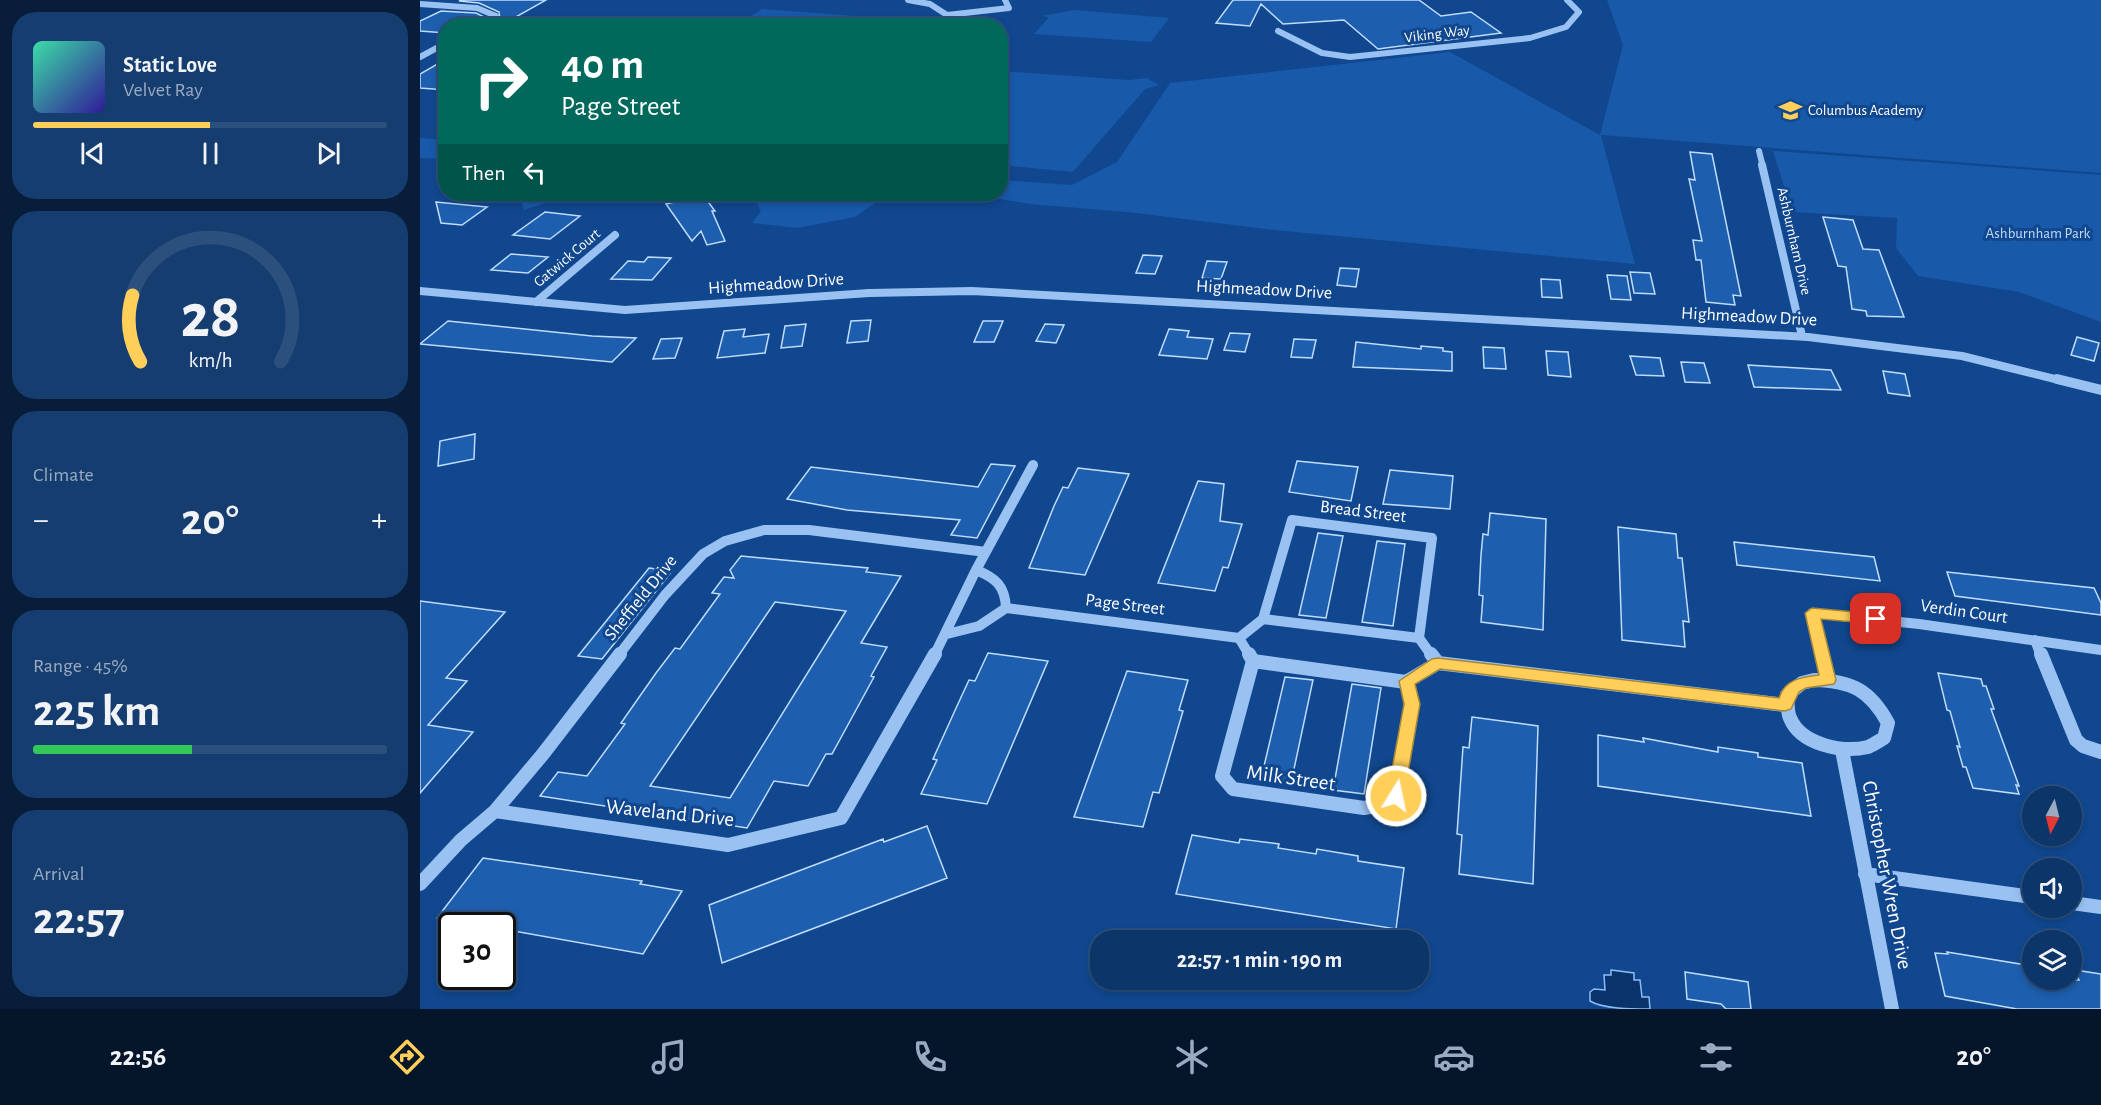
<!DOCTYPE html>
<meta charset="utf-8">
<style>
body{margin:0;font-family:"Alegreya Sans",sans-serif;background:#153d70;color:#f1f3f6;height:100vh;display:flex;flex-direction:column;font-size:22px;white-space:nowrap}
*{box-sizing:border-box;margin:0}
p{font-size:20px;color:#9aabc1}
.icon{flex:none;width:33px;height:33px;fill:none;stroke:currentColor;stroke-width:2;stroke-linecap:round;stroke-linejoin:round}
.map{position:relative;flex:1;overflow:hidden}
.sheet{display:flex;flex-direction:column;gap:12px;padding:12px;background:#071d3a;width:420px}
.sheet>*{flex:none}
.hud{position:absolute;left:18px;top:18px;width:570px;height:183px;border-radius:24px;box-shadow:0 3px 9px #0003,0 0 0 2px #2c507e;background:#00695c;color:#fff;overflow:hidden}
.needle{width:39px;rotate:187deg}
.fabs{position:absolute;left:1602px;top:786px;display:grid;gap:12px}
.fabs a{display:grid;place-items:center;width:60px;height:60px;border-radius:50%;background:#0c356a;box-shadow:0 3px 9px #0003,0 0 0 2px #2c507e;font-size:30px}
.speed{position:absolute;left:18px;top:912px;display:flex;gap:12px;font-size:30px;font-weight:700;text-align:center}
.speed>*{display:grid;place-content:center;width:78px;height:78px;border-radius:50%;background:#0c356a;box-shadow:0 3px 9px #0003,0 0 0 2px #2c507e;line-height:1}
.speed .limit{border:3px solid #111;border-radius:9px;background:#fff;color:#111}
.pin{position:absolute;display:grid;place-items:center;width:51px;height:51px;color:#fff;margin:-26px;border-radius:12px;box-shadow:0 3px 9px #0006}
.me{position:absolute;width:66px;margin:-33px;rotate:10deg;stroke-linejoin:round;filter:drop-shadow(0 0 4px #0008)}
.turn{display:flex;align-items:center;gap:21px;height:126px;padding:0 24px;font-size:27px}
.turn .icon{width:78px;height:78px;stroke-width:2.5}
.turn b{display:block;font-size:42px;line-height:51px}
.then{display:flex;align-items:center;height:57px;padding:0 24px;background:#0003;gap:12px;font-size:22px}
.big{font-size:45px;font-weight:700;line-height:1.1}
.sheet .widget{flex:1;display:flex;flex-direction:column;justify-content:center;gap:9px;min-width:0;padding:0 21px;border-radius:24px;background:#153d70}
.sheet .dial{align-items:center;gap:0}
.dial svg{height:156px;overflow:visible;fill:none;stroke:#2c507e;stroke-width:7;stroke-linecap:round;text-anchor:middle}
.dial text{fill:#f1f3f6;stroke:none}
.song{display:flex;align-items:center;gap:18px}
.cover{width:72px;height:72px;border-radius:9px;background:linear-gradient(135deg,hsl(160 70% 55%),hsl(250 70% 35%))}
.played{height:6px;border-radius:3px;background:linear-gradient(90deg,#ffcf5a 50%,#2c507e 50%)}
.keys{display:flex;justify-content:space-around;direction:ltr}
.heat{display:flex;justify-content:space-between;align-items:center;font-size:33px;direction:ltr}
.charge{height:9px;border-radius:4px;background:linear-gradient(90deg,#34c759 45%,#2c507e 0)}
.trip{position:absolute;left:670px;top:930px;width:339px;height:60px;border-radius:24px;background:#0c356a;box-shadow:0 3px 9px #0003,0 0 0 2px #2c507e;font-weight:700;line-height:60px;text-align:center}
.tabs{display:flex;height:96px;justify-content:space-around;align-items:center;background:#05152a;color:#9aabc1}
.tabs .icon{width:42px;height:42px}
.tabs .current{color:#ffcf5a}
.tabs b{font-size:27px;color:#f1f3f6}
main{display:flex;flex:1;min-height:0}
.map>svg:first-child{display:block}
</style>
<main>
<section class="sheet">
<div class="widget">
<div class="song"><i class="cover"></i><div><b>Static Love</b><p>Velvet Ray</p></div></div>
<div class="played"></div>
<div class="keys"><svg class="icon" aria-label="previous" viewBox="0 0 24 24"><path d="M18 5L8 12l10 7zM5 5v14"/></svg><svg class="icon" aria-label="pause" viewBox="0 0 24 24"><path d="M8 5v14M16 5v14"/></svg><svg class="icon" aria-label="next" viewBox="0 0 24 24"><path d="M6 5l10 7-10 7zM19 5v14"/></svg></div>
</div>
<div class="widget dial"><svg viewBox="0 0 100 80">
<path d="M14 69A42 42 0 1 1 86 69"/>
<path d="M14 69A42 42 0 0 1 10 35" stroke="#ffcf5a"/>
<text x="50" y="56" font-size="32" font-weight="700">28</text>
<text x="50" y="72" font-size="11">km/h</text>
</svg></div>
<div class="widget"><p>Climate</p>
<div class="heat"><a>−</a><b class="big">20°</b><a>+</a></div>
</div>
<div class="widget"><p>Range · 45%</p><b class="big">225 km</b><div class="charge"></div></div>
<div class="widget"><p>Arrival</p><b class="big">22:57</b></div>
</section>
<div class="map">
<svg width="1681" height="1009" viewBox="0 0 1681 1009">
<rect width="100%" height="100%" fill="#10478e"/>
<path fill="#1859a9" d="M1187 0H1681V173L1181 135 1215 264 854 230 707 212 610 204 550 194H580L581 180 652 185 697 162 750 83 1030 52 1180 135 1203 45Z
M342 9 434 16 442 21 436 26 317 25Z
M654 10 749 18 731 42 614 34 629 17 622 16Z
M581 71 709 80 727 78 739 85 725 89 653 172 581 165Z
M0 138 25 140V159L0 158Z
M1353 151 1681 175V322L1599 292 1498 276 1476 248 1477 218 1372 212Z
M103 194H152L104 210 100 196Z
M332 194H536L459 200 435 217 377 228 332 223 341 211Z"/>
<path fill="#09336a" stroke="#8abdf6" stroke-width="1.5" d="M1191 970 1214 973V980H1220L1222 997H1229L1230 1009C1211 1009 1183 1009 1170 1001V992L1174 989 1185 990 1184 975H1191Z"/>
<path fill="#1d5eae" stroke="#c0dcfd" stroke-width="1.5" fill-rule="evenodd" d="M42 0H126L80 26H70L80 19 79 12 59 3 39 1Z
M813 0H999L1021 16 1051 12 1081 33 958 49 924 20 863 24 841 4 830 26 796 23Z
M21 11 56 13 64 17 54 26H26V33L0 31V21Z
M26 59V90L0 88V74Z
M1270 152 1292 154 1321 296 1313 295 1315 305 1286 302 1281 260H1276L1273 240 1282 241 1269 179 1275 180Z
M283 195 295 211H292L305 241 287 245 281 231 272 241 246 204Z
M16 202 67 207 42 225 21 223Z
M125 212 160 216 130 239 93 235Z
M1403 217 1433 220 1443 249 1459 250 1484 317 1447 316 1446 311 1432 309 1426 267 1418 266Z
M91 254 128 257 108 273 71 270Z
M723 255 742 256 735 274 716 273Z
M228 257 251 258 232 280 191 279 208 261 224 262Z
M787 261 807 262 801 279 782 278Z
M920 268 939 269 936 287 917 285Z
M1210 272 1230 273 1235 294 1214 293Z
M1187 275 1207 276 1211 300 1191 299Z
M1121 279 1140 280 1142 298 1122 297Z
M451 320 448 341 427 343 431 321Z
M28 321 172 336 216 338 192 362 0 344Z
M563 321H583L574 342H554Z
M386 324 382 346 361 348 365 326Z
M625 324 644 325 636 343 616 341Z
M325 329 323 337 349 334 345 353 297 358 304 331Z
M749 329 769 331 767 337 793 339 787 359 739 355Z
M810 333 830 334 825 352 804 350Z
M1657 337 1679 343 1674 361 1651 355Z
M262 338 255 358 233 359 241 339Z
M874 339 896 340 892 358 871 357Z
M936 342 1001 349V346L1023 348V351L1032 352V371L933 367Z
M1063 347 1084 348 1086 369 1064 368Z
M1126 351 1148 352 1151 377 1128 375Z
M1210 356 1240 358 1244 376 1216 375Z
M1261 362 1284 363 1290 383 1265 382Z
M1328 365 1411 370 1421 390 1334 387Z
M1463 371 1485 374 1490 396 1468 393Z
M55 434 54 459 18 466 20 441Z
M877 461 938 467 931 501 869 492Z
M571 464 595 466 557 538 531 535 540 520 427 510 367 499 391 467 558 487Z
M658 468 709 474 665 575 609 568 634 506 643 487 648 488Z
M970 470 1033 476 1030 509 963 504Z
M778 481 804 484 800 521 822 524 808 568 803 567 795 591 738 583Z
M1070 513 1126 519 1123 630 1061 622 1063 596 1059 595 1061 555 1063 534 1068 535Z
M1198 527 1256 534 1258 558H1262L1269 622 1263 621 1265 647 1202 640Z
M898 533 923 536 906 618 879 615Z
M957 541 985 544 973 626 942 622Z
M1314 542 1454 557 1460 581 1317 565Z
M321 556 448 568 446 572 481 576 441 643 467 647 451 676 454 677 412 754H406L388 786 354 781 327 828 120 796 138 772 167 776 205 724 201 723 236 673 255 648 260 649 300 594 292 593 304 577 314 578 310 570ZM355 602 426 611 310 798 230 786Z
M229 568 252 571 182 659 158 656Z
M1527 572 1674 588 1681 603V615L1535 596Z
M0 601 85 612 26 678 47 681 8 725 53 732 0 793Z
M568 653 628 661 567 804 501 794 517 760 513 759 537 706 549 680 555 681Z
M707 671 768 680 759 710 763 711 739 793 733 792 723 827 654 817Z
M1518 673 1561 679 1563 686H1566L1574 709H1571L1599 786 1596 785 1599 794 1553 788 1546 767H1543L1537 746 1540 747 1530 711 1527 710Z
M865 677 893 680 871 783 841 779Z
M932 684 961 688 944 794 913 790Z
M1052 717 1118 726 1113 884 1039 874 1042 835 1037 834 1043 747 1049 748Z
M1178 735 1224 742 1223 738 1298 752V747L1338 753V757L1382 763 1391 816 1178 786Z
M507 826 527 878 302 963 289 905 463 839 464 842Z
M772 835 819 843 820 839 859 844 858 848 896 854 897 849 938 856V861L984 868 976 929 756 894Z
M63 858 222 881 220 884 262 891 223 954 82 929V926H61L17 918Z
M1527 952 1612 966V980H1659L1655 970 1681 974V1009H1597L1525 996 1515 953 1528 954Z
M1265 972 1328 982 1331 1009H1306L1301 1004 1267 999Z"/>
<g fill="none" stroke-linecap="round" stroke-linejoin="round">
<path stroke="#99c2f2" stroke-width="6" d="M488 0 510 4 527 15 589 8 585 0
M0 4 57 8 76 16
M59 26 76 16
M858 31 902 53 930 57 1110 38 1146 27 1159 12 1147 0
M0 57 26 43
M1339 151 1343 167"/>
<path stroke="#99c2f2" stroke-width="8" d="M1342 165 1382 336
M0 291 205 310 449 293 552 291 1388 337 1542 356 1643 381
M116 302 195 235"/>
<path stroke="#99c2f2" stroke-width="10" d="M1637 379 1681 390
M586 608 819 638 830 656
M843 619 872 520 1012 538 999 638
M527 634 559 626 586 608C585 586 576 578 556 570
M819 638 843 619 999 638 1012 656
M1615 640 1621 656
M198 656 245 595 283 554 305 541 344 530H389L566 552
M514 656 556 570 613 465
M1402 656 1392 613 1499 624 1681 650"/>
<path stroke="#99c2f2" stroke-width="14" d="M829 654 833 661 986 682 1018 663 1365 705
M1011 654 1018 663
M1402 654 1408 680
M1621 654 1656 740 1663 746 1681 752
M833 661 802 776 813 789 944 808 962 805 976 796 992 704 986 682
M1394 680C1432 681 1450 690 1468 723L1464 738C1459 741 1453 745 1448 747 1423 753 1381 745 1370 718 1367 712 1368 702 1367 695L1382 683Z
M1422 750 1472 1009
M75 811 308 845 421 818 515 654
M1445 874 1612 897
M0 884 41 840 75 811 123 754 200 654
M1652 903 1681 907"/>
</g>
<path fill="#ffcf5a" stroke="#a6873a" stroke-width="1.5" d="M1392 608 1456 614 1464 619 1456 624 1401 619 1416 680 1414 684 1386 688 1379 692 1371 709 1365 711 1020 669 995 684 1000 704 984 796 982 800H969L967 796 984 704 979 681 1012 659 1018 658 1359 698C1365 679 1382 677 1399 675L1385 613Z"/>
<defs>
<symbol id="school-bare" viewBox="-9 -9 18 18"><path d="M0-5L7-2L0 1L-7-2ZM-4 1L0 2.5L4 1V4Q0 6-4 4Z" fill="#ffcf5a" stroke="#10478e" stroke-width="2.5" paint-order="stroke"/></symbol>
</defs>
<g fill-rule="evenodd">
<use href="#school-bare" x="1354" y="94" width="33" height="33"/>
</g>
<g text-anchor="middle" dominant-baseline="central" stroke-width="6" stroke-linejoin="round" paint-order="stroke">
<g font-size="15" fill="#fff" stroke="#10478e">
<text transform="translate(1017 34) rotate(-7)">Viking Way</text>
<text transform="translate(1374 241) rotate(77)">Ashburnham Drive</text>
<text transform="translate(147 258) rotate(-40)">Gatwick Court</text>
</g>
<g font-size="15" fill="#fff" stroke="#10478e" text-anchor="start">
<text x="1388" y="110">Columbus Academy</text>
</g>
<g font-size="15" fill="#c0dcfd" stroke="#10478e">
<text x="1618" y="233">Ashburnham Park</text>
</g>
<g font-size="18" fill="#fff" stroke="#10478e">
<text transform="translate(356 284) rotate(-4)">Highmeadow Drive</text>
<text transform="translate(844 290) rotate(3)">Highmeadow Drive</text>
<text transform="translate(1329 317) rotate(3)">Highmeadow Drive</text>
<text transform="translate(943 512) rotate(7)">Bread Street</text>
<text transform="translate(221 598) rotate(-51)">Sheffield Drive</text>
<text transform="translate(705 605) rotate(7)">Page Street</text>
<text transform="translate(1544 612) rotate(8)">Verdin Court</text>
</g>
<g font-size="21" fill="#fff" stroke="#10478e">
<text transform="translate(871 778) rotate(8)">Milk Street</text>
<text transform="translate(250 813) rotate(6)">Waveland Drive</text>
<text transform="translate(1467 875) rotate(79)">Christopher Wren Drive</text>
</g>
</g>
</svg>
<div class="fabs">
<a><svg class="needle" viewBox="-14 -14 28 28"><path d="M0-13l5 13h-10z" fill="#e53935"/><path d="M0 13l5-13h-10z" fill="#9aabc1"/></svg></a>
<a><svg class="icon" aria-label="sound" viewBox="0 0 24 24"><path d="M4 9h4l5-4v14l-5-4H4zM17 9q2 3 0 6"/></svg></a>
<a><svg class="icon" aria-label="layers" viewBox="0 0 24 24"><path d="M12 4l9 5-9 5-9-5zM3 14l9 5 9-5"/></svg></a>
</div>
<div class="speed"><div class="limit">30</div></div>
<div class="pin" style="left:1456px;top:619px;background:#d93025"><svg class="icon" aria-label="arrive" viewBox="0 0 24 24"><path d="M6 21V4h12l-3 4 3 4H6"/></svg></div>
<svg class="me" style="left:976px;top:796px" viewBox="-20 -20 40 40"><circle r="17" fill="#ffcf5a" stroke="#fff" stroke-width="3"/><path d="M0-11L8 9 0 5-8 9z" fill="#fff"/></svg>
<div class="trip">22:57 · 1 min · 190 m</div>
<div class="hud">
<div class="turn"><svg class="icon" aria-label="right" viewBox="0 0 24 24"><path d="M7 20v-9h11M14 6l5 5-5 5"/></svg><div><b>40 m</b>Page Street</div></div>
<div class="then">Then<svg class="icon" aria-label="left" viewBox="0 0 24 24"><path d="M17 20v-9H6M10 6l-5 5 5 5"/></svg></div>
</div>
</div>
</main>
<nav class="tabs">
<b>22:56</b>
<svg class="icon current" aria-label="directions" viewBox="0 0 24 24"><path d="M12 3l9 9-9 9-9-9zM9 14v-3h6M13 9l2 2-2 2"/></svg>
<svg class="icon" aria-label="music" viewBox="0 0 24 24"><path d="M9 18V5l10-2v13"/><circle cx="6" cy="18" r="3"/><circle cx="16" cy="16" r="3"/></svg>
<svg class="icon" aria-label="phone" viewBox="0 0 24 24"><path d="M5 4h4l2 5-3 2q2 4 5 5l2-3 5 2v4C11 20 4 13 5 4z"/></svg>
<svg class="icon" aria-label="climate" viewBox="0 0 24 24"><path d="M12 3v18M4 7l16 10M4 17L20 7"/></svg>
<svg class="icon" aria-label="car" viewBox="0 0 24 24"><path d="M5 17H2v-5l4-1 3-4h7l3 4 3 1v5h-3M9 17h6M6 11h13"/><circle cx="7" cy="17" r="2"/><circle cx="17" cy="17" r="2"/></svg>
<svg class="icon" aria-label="filters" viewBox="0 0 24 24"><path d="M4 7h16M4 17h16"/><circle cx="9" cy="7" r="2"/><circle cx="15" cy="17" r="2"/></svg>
<b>20°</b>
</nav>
